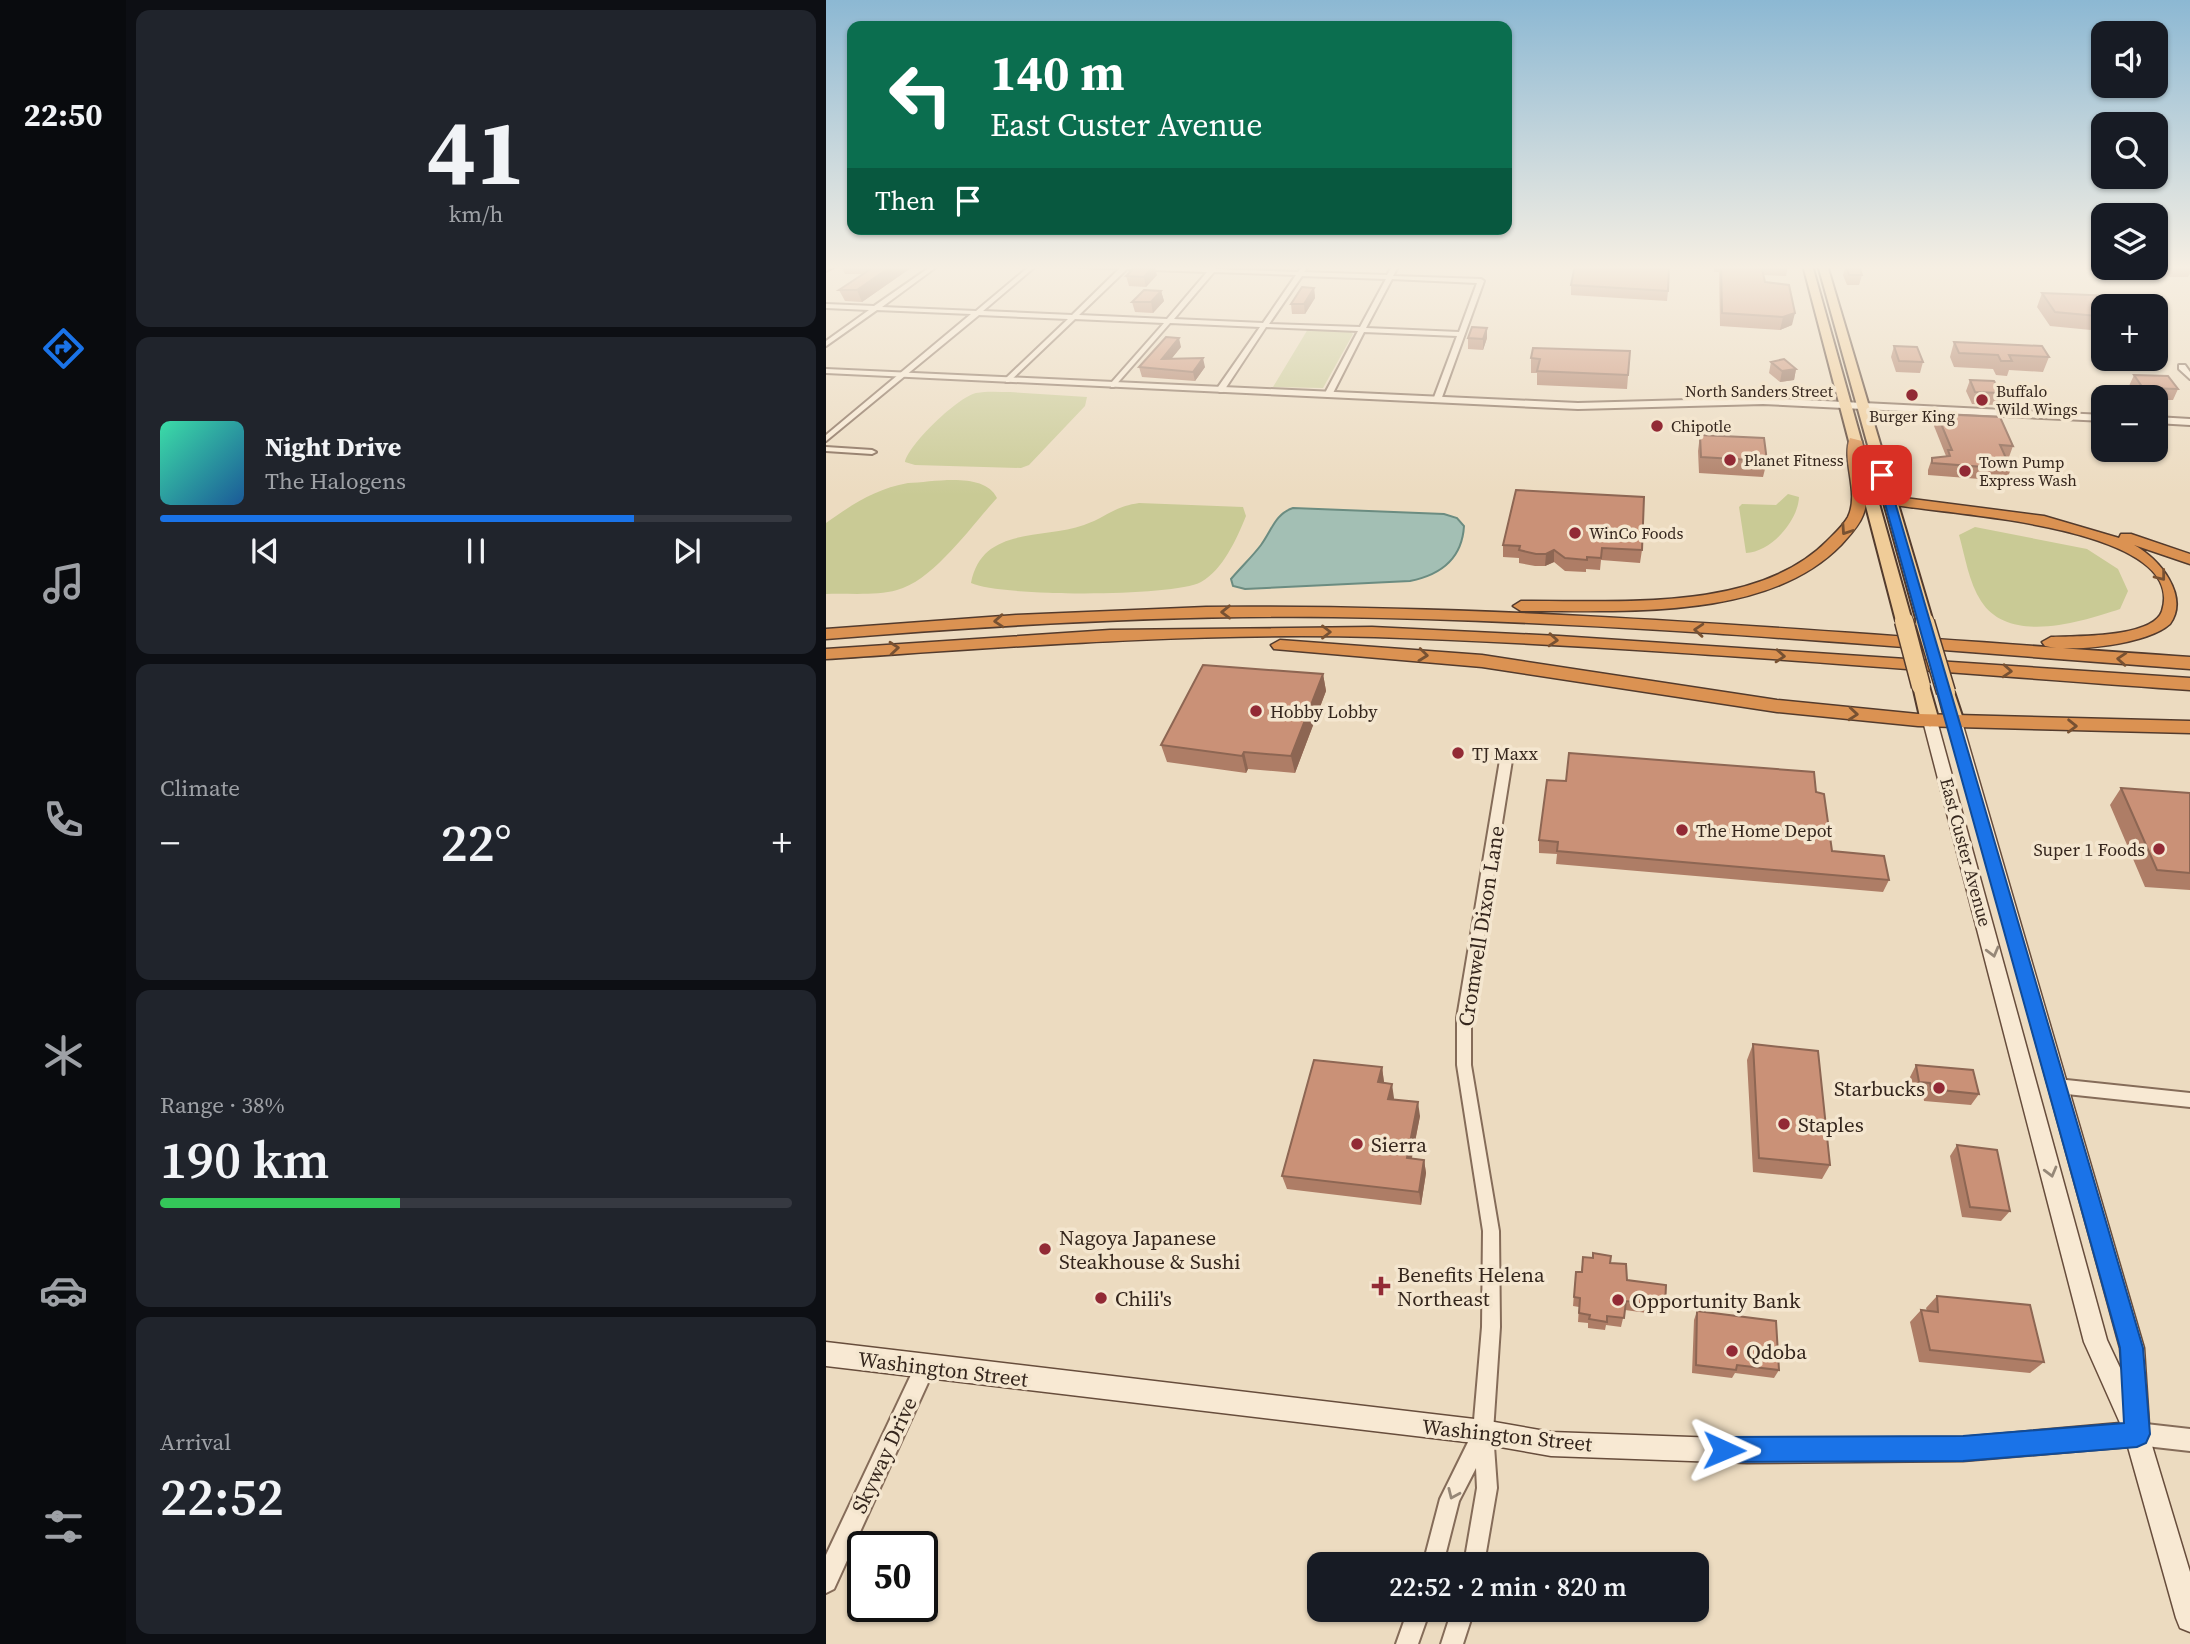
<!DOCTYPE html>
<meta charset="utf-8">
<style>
body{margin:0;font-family:"Source Serif 4",serif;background:#20242c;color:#f1f3f6;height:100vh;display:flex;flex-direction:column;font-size:26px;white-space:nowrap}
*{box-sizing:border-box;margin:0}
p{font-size:23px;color:#9ea1a6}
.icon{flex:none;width:38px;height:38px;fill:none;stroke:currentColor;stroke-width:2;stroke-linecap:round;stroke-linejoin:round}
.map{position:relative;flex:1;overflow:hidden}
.side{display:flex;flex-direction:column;gap:10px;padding:10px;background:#0d0f14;width:700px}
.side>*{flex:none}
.hud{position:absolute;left:21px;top:21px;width:665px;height:214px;border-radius:14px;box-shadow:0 2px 5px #0004;background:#0b6e4f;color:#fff;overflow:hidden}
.tools{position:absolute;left:1265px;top:21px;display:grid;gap:14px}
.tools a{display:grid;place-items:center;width:77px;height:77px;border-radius:14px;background:#171b24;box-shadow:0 2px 5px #0004;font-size:35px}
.speed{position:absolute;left:21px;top:1531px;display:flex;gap:14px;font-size:35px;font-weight:700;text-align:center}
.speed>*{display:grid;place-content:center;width:91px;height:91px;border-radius:50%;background:#171b24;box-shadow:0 2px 5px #0004;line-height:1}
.speed .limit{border:4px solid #111;border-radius:10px;background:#fff;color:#111}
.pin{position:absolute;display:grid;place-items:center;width:60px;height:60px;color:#fff;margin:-30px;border-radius:14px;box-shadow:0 4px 10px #0006}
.me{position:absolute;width:77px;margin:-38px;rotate:91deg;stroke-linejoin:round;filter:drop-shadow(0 0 5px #0008)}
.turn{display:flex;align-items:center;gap:24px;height:147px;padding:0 28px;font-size:32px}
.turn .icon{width:91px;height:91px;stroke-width:2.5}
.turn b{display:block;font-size:49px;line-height:60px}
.then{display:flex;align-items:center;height:66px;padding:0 28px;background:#0003;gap:14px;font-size:26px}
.big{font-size:52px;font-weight:600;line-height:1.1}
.side .tile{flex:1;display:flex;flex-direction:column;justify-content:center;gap:10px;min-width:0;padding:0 24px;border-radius:14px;background:#20242c}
.side .dial{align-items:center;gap:0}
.dial b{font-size:91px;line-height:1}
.song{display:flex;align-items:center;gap:21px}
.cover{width:84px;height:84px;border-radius:10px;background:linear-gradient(135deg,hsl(160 70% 55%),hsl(210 70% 35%))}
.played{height:7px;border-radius:4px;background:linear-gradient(90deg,#1a73e8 75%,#363941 75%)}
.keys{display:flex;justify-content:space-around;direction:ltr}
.heat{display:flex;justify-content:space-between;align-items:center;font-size:38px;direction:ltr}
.charge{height:10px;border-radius:5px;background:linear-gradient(90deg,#34c759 38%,#363941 0)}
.trip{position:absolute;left:481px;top:1552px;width:402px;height:70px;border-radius:14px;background:#171b24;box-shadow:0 2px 5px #0004;font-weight:600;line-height:70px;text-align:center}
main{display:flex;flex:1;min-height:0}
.dock{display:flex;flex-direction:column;width:126px;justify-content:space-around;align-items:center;background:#090b0e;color:#9ea1a6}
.dock .icon{width:49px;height:49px}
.dock .current{color:#1a73e8}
.dock b{font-size:32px;color:#f1f3f6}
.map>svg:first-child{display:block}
</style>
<main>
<nav class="dock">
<b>22:50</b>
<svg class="icon current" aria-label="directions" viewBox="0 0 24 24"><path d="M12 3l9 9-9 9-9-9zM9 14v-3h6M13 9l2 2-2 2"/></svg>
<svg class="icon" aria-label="music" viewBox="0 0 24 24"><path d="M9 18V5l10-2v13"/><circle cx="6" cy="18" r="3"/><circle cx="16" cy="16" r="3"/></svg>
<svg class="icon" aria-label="phone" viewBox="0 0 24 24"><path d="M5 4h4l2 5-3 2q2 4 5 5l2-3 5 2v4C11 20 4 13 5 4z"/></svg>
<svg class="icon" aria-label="climate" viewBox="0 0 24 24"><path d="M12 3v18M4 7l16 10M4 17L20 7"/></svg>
<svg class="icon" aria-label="car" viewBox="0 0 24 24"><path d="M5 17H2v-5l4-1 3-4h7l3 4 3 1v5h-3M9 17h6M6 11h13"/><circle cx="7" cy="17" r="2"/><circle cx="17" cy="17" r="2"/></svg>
<svg class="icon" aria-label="filters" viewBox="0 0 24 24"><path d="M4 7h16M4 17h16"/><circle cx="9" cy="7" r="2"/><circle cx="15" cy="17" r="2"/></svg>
</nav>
<section class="side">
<div class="tile dial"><b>41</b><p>km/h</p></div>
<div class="tile">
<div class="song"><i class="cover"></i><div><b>Night Drive</b><p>The Halogens</p></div></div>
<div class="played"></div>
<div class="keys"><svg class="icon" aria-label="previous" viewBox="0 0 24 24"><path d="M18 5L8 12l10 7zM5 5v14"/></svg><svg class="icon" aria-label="pause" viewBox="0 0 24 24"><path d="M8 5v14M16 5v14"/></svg><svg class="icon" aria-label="next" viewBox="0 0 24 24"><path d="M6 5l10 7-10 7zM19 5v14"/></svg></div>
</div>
<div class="tile"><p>Climate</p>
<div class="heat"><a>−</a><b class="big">22°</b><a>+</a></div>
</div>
<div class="tile"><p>Range · 38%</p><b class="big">190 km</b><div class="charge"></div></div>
<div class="tile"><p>Arrival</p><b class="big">22:52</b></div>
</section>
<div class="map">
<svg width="1364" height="1644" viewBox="0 0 1364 1644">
<rect width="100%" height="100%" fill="#ecdbc0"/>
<path fill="#c9ca95" d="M482 329 523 330 527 334 497 388 447 387Z
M184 392 261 397 259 406 203 465 195 468 89 465 79 462C83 444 132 397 150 393 161 391 173 392 184 392Z
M82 483C108 482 158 471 171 498 146 525 107 581 71 590 50 596 22 593 0 594V523C27 504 49 489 82 483Z
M962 494 973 497C972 521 945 552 920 553L913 507 916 504 950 505Z
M313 503 417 507 420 516C411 538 397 570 375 582 347 597 175 597 145 583 156 526 215 540 258 525 281 517 286 507 313 503Z
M1149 527 1261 549 1292 569 1302 591 1294 609C1255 622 1183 645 1155 601 1143 583 1139 556 1133 535Z"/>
<path fill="#a3bfb4" stroke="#6b8c81" stroke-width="2" d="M467 508 618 514 631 518 638 526C636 560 614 575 584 581L419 589 407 586 405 579C415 567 426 557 435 545 446 530 449 514 467 508Z"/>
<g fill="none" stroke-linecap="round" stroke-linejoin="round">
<defs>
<path id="minor" d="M107 265H113L56 307 150 311 205 265H211L157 311 246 315 294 268 253 267 250 265 384 268 388 266 391 269 472 272 477 265H483L478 272 561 275 567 265H573L567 276 655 279 658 281 615 400 611 402 607 400 631 336 538 332 506 395 502 397 498 395 532 331 440 327 397 392H394L390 390 434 327 344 323 288 387H285V383L338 323 249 319 183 382H180V378L242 319 153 315 0 441V435L145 314 51 310 0 346V341L43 310 0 308V304L48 306ZM301 269 381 272 341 319 253 315ZM388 272 470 275 437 323 348 319ZM476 276 560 279 534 327 443 324ZM566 279 651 283 633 332 540 328Z
M1353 365H1359L1364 372V379L1353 369Z
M0 447 46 450 50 452 46 454 0 451Z
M681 750 687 754 645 1018V1065L673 1231 674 1327 667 1432 671 1488 658 1564H638L651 1488 650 1468 633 1501 617 1564H597L614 1499 647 1432 656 1327 657 1231 631 1065V1018L675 754Z
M1231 1079 1364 1093V1107L1231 1093 1226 1091 1223 1086 1226 1081Z
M582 1610H604L592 1644H570Z
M626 1610H648L637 1644H615Z"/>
<path id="tertiary" d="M0 369 752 403 937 398 1278 415V421L937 404 752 409 0 373Z
M1330 417 1364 419V425L1330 423Z
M99 1356 106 1360 110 1367 106 1374 8 1589 0 1593V1555L92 1360Z
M1311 1423 1364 1429V1451L1311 1445 1303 1442 1300 1434 1303 1426Z"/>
<path id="secondary" d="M1104 716 1111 721 1281 1340 1296 1372 1294 1348 1122 722 1124 719H1134L1136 722 1318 1348 1323 1425 1321 1429 1364 1572V1632L1354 1628 1350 1618 1302 1447 1137 1461 921 1463 725 1456 657 1444 0 1366V1342L657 1420 725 1432 921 1439 1137 1437 1294 1423 1258 1342 1097 721Z"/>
<path id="primary" d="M0 265H11L0 271Z
M977 265H986L1086 621 1084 624H1072L1070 621Z
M992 265H1001L1107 622 1105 625H1093L1091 622Z
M1095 681 1103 686 1113 721 1104 727 1095 721 1087 686Z
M1120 687 1128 692 1138 722 1135 726 1129 728 1120 722 1112 692Z"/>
<path id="motorway" d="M1024 438 1036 441C1038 464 1046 492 1037 515 1033 526 1023 536 1015 545 940 622 795 610 695 611L687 606 695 601C789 600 930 613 1001 541 1008 534 1017 526 1022 517 1034 492 1015 461 1024 438Z
M1063 496 1218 516 1293 538 1295 534H1305L1364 554V564L1308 545C1333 558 1364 596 1344 624 1322 644 1247 653 1219 646L1216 642 1225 637C1249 636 1327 638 1336 611 1364 522 1102 514 1058 503V497Z
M380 607C709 604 1036 635 1364 657V669C1079 648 793 621 507 617 338 615 169 625 0 639V629L190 615Z
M546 627 733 636 1364 678V690C1093 671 821 646 549 637 366 632 182 647 0 659V649L284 630Z
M454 640 656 655 951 700 1092 714 1364 721V733L1092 726 951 712 656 667 448 649 445 645Z"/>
</defs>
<use href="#minor" stroke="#856c59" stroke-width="4"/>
<use href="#tertiary" stroke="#856c59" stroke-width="4"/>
<use href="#secondary" stroke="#674d3c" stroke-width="3"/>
<use href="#primary" stroke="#533b2d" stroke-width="4"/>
<use href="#motorway" stroke="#533b2d" stroke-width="3"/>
<use href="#minor" fill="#f8e9d3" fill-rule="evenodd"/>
<use href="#tertiary" fill="#f8e9d3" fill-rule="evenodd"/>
<use href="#secondary" fill="#f8e9d3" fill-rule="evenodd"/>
<use href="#primary" fill="#f0cc98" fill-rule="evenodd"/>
<use href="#motorway" fill="#db9252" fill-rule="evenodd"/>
<defs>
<path id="primary-bridge" d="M1078 621 1095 686
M1099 622 1120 692"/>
</defs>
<use href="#primary-bridge" stroke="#533b2d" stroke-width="21" stroke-linecap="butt"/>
<use href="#primary-bridge" stroke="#f0cc98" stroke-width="18"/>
</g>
<path fill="#ae7d66" d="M15 265H89L36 302 19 301 13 290 36 274H19Z
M888 265H962L960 276 937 275 939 282 966 325 954 330 894 326 893 272H888Z
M1020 265 1036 275 1033 285H1021L1017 275Z
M1332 265H1364V273L1362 277H1344Z
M331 275 320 287 303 286 300 276Z
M745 285 842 291 841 301 745 295Z
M488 288 489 298 479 314H466L465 304Z
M335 291 338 301 327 313 309 312 306 302Z
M1216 293 1278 306V328H1267L1265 330 1224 326 1211 307Z
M661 328V338L657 350 642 349V338Z
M1128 342 1223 357 1217 372 1183 370 1181 376 1170 375 1167 369 1128 367 1124 357Z
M1068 346 1097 362 1094 373 1070 372 1065 357Z
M355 347 345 359 379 367 369 381 316 377 313 367Z
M804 351 801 389 711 385V373H705V358Z
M945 362 970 369 968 380 954 382 943 373Z
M1308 375 1352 389 1347 400H1330V397H1311L1303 386Z
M1144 380 1175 393 1171 405 1146 404 1140 391Z
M1111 414 1187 446 1183 457H1179L1185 469 1180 481 1102 475V470L1106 458 1120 456 1108 426Z
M874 435 941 461 937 477 873 473 872 451Z
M690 490 816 550 814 563 775 560 774 570 760 569V572L739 571 728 562 719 566H709L693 563V558L677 557V545Z
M497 674 500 691 469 773 422 769 420 773 341 762 335 745Z
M740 781 990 792 1006 851 1063 880 1057 892 730 864 731 854 713 853V840Z
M1295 788 1364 793V890L1319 887 1284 805Z
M927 1044 1004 1165 996 1179 927 1172 921 1060Z
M1090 1065 1153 1094 1145 1105 1098 1101 1097 1094 1087 1093 1084 1077Z
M556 1067 558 1083 568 1099 594 1116 586 1158 598 1160 600 1173 595 1205 461 1189 456 1176Z
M1131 1145 1184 1211 1175 1221 1136 1217 1124 1156Z
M757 1257 784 1263 801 1280 839 1306 836 1315 799 1310 795 1327 780 1325 779 1330 762 1328V1323L752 1322 753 1307 747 1306 749 1281 750 1272H755Z
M1111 1296 1218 1362 1204 1373 1093 1362 1084 1322 1095 1310 1101 1311 1100 1308Z
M871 1311 953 1370 948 1378 909 1373 906 1378 866 1373 868 1320Z"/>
<path fill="#8d6653" d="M67 265H89L36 302 31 290Z
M328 265 331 275 320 287 318 277Z
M488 288 489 298 479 314 478 304Z
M335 291 338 301 327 313 325 302Z
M969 313 966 325 954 330 957 317Z
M661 328V338L657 350V339Z
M353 338 355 347 338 368 336 359Z
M377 358 379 367 369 381 367 372Z
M970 369 968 380 954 382 956 371Z
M728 550V562L719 566 720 554Z
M497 674 500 691 469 773 465 756Z
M418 752 422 769 420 773 416 756Z
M556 1067 558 1082 555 1097 552 1082Z
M566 1084 568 1098 565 1113 562 1099Z
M592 1102 594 1116 583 1171 581 1158Z
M598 1160 600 1173 595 1205 593 1192Z"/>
<path fill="#ca9177" stroke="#8d6653" stroke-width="2" d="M51 265H67L31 290H13Z
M311 265H328L318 277 300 276Z
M749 265 843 266 842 291 745 285Z
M895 265H935L939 282 963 285 969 313 957 317 896 313Z
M1020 265 1033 266 1036 275H1023Z
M476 287 488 288 478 304H465Z
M318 290 335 291 325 302H306Z
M1216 293 1288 296 1297 306H1278V314H1269L1271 316 1229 312Z
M646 327 661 328 657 339 642 338Z
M340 337 353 338 336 359 377 358 367 372 313 367Z
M1128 342 1216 346 1223 357 1183 355 1186 361H1175L1172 355 1133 353Z
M1068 346 1091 347 1097 362 1073 361Z
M707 348 804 351 802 375 711 371 714 359 705 358Z
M958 359 970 369 956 371 945 362Z
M1308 375 1342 376 1352 389 1317 388Z
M1144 380 1168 381 1175 393 1149 392Z
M1111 414 1174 417 1187 446 1174 445 1185 469 1106 463V458L1124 456 1122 450H1126Z
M874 435 938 438 941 461 875 457Z
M690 490 818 497 816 550 776 548 775 558 761 557V560L739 558 728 550 720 554H710L693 550 694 546 677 545Z
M377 665 497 674 465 756 418 752 416 756 335 745Z
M743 753 988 772 990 792 998 794 1006 851 1058 856 1063 880 731 851 732 842 713 840 721 780 740 781Z
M1295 788 1364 793V873L1331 870Z
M927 1044 992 1051 1004 1165 933 1158Z
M488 1060 556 1067 552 1082 566 1084 562 1099 592 1102 581 1158 598 1160 593 1192 456 1176Z
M1090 1065 1147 1070 1153 1094 1105 1089 1104 1083 1093 1082Z
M1131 1145 1171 1150 1184 1211 1144 1207Z
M767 1253 785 1256 784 1263 800 1264 801 1280 840 1285 839 1306 800 1301 798 1318 781 1316V1322L763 1319 764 1315 753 1313 754 1298 748 1297 750 1272H756L757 1257 767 1258Z
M1111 1296 1204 1305 1218 1362 1104 1350 1095 1310 1112 1312Z
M871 1311 950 1321 953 1370 911 1365 910 1370 870 1365Z"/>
<defs><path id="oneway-chevron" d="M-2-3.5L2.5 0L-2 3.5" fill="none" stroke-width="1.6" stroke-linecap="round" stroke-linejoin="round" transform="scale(1.75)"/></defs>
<g stroke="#775132">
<use href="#oneway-chevron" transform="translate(1020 530) rotate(124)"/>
<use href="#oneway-chevron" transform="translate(1335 576) rotate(52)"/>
<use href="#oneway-chevron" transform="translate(400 612) rotate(179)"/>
<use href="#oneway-chevron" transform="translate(173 621) rotate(176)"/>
<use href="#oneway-chevron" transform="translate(873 630) rotate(-176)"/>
<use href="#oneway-chevron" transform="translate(500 632)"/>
<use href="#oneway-chevron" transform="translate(727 640) rotate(4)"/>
<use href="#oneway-chevron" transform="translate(68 648) rotate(-5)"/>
<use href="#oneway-chevron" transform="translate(597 655) rotate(6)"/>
<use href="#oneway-chevron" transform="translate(954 656) rotate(4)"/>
<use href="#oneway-chevron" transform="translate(1296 659) rotate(-176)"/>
<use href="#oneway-chevron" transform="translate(1181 671) rotate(4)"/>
<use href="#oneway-chevron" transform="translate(1027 714) rotate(5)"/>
<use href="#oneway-chevron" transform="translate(1246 726) rotate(1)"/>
</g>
<g stroke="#968878">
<use href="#oneway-chevron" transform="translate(1167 952) rotate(75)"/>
<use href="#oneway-chevron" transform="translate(1225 1172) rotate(75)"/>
<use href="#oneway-chevron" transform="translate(627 1494) rotate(114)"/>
</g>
<linearGradient id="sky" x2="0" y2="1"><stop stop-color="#8cb8d3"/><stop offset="0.54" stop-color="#f6efe3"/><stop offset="1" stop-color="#f6efe3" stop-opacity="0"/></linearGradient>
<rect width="1364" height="495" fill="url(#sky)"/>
<path fill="#1a73e8" stroke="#114b97" stroke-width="2" d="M1056 471 1061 475 1317 1348 1324 1434 1320 1443 1311 1447 1137 1461 898 1462 889 1459 886 1450 889 1441 898 1437 1137 1436 1298 1423 1294 1348 1051 475Z"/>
<g fill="#922a35" stroke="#f4e6cf" stroke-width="2.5">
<circle cx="1086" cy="395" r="7"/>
<circle cx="1156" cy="400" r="7"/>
<circle cx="831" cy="426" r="7"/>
<circle cx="904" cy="460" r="7"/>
<circle cx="1139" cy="471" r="7"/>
<circle cx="749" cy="533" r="7"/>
<circle cx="430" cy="711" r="7"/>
<circle cx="632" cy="753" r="7"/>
<circle cx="856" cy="830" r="7"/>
<circle cx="1333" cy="849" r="7"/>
<circle cx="1113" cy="1088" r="7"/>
<circle cx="958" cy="1124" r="7"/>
<circle cx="531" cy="1144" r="7"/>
<circle cx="219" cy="1249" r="7"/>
<path d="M551.5 1275.5h7v7h7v7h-7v7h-7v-7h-7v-7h7z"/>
<circle cx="275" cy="1298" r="7"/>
<circle cx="792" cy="1300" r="7"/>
<circle cx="906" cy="1351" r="7"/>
</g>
<g text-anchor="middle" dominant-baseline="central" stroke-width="7" stroke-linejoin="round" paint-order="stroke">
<g font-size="16" fill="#35261d" stroke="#f4e6cf">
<text x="933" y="391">North Sanders Street</text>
</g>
<g font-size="16" fill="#35261d" stroke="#f4e6cf" text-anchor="start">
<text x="1170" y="391">Buffalo<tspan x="1170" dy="18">Wild Wings</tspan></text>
<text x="1086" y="416" text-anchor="middle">Burger King</text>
<text x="845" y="426">Chipotle</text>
<text x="918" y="460">Planet Fitness</text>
<text x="1153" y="462">Town Pump<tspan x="1153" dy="18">Express Wash</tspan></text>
<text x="763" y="533">WinCo Foods</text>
</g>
<g font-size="18" fill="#35261d" stroke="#f4e6cf" text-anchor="start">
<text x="444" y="711">Hobby Lobby</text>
<text x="646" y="753">TJ Maxx</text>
<text x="870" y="830">The Home Depot</text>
<text x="1319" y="849" text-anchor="end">Super 1 Foods</text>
</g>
<g font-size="18" fill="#35261d" stroke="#f4e6cf">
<text transform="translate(1140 852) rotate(75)">East Custer Avenue</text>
</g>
<g font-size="21" fill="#35261d" stroke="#f4e6cf">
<text transform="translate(655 926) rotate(-81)">Cromwell Dixon Lane</text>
<text transform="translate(117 1369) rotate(7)">Washington Street</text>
<text transform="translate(681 1435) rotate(6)">Washington Street</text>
<text transform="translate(58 1455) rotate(-65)">Skyway Drive</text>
</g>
<g font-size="21" fill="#35261d" stroke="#f4e6cf" text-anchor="start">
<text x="1099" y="1088" text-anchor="end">Starbucks</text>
<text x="972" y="1124">Staples</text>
<text x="545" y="1144">Sierra</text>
<text x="233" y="1237">Nagoya Japanese<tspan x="233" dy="24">Steakhouse &amp; Sushi</tspan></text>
<text x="571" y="1274">Benefits Helena<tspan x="571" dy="24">Northeast</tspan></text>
<text x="289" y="1298">Chili's</text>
<text x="806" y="1300">Opportunity Bank</text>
<text x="920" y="1351">Qdoba</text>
</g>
</g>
</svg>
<div class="tools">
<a><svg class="icon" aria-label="sound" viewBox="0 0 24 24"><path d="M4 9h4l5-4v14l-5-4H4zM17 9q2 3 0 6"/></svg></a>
<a><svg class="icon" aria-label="search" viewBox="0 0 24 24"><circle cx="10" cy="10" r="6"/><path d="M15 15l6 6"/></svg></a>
<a><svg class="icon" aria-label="layers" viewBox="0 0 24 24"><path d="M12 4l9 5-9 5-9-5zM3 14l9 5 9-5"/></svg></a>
<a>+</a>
<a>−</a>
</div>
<div class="speed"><div class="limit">50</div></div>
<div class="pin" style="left:1056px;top:475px;background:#d93025"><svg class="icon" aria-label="arrive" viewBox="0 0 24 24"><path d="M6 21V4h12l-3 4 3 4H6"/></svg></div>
<svg class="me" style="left:898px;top:1450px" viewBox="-20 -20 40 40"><path d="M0-17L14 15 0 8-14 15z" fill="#1a73e8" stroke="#fff" stroke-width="4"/></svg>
<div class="trip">22:52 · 2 min · 820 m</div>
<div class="hud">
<div class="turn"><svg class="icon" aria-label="left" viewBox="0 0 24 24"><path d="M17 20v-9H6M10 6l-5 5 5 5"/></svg><div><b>140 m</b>East Custer Avenue</div></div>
<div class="then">Then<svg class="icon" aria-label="arrive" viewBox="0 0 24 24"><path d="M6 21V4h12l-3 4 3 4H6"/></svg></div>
</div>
</div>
</main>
